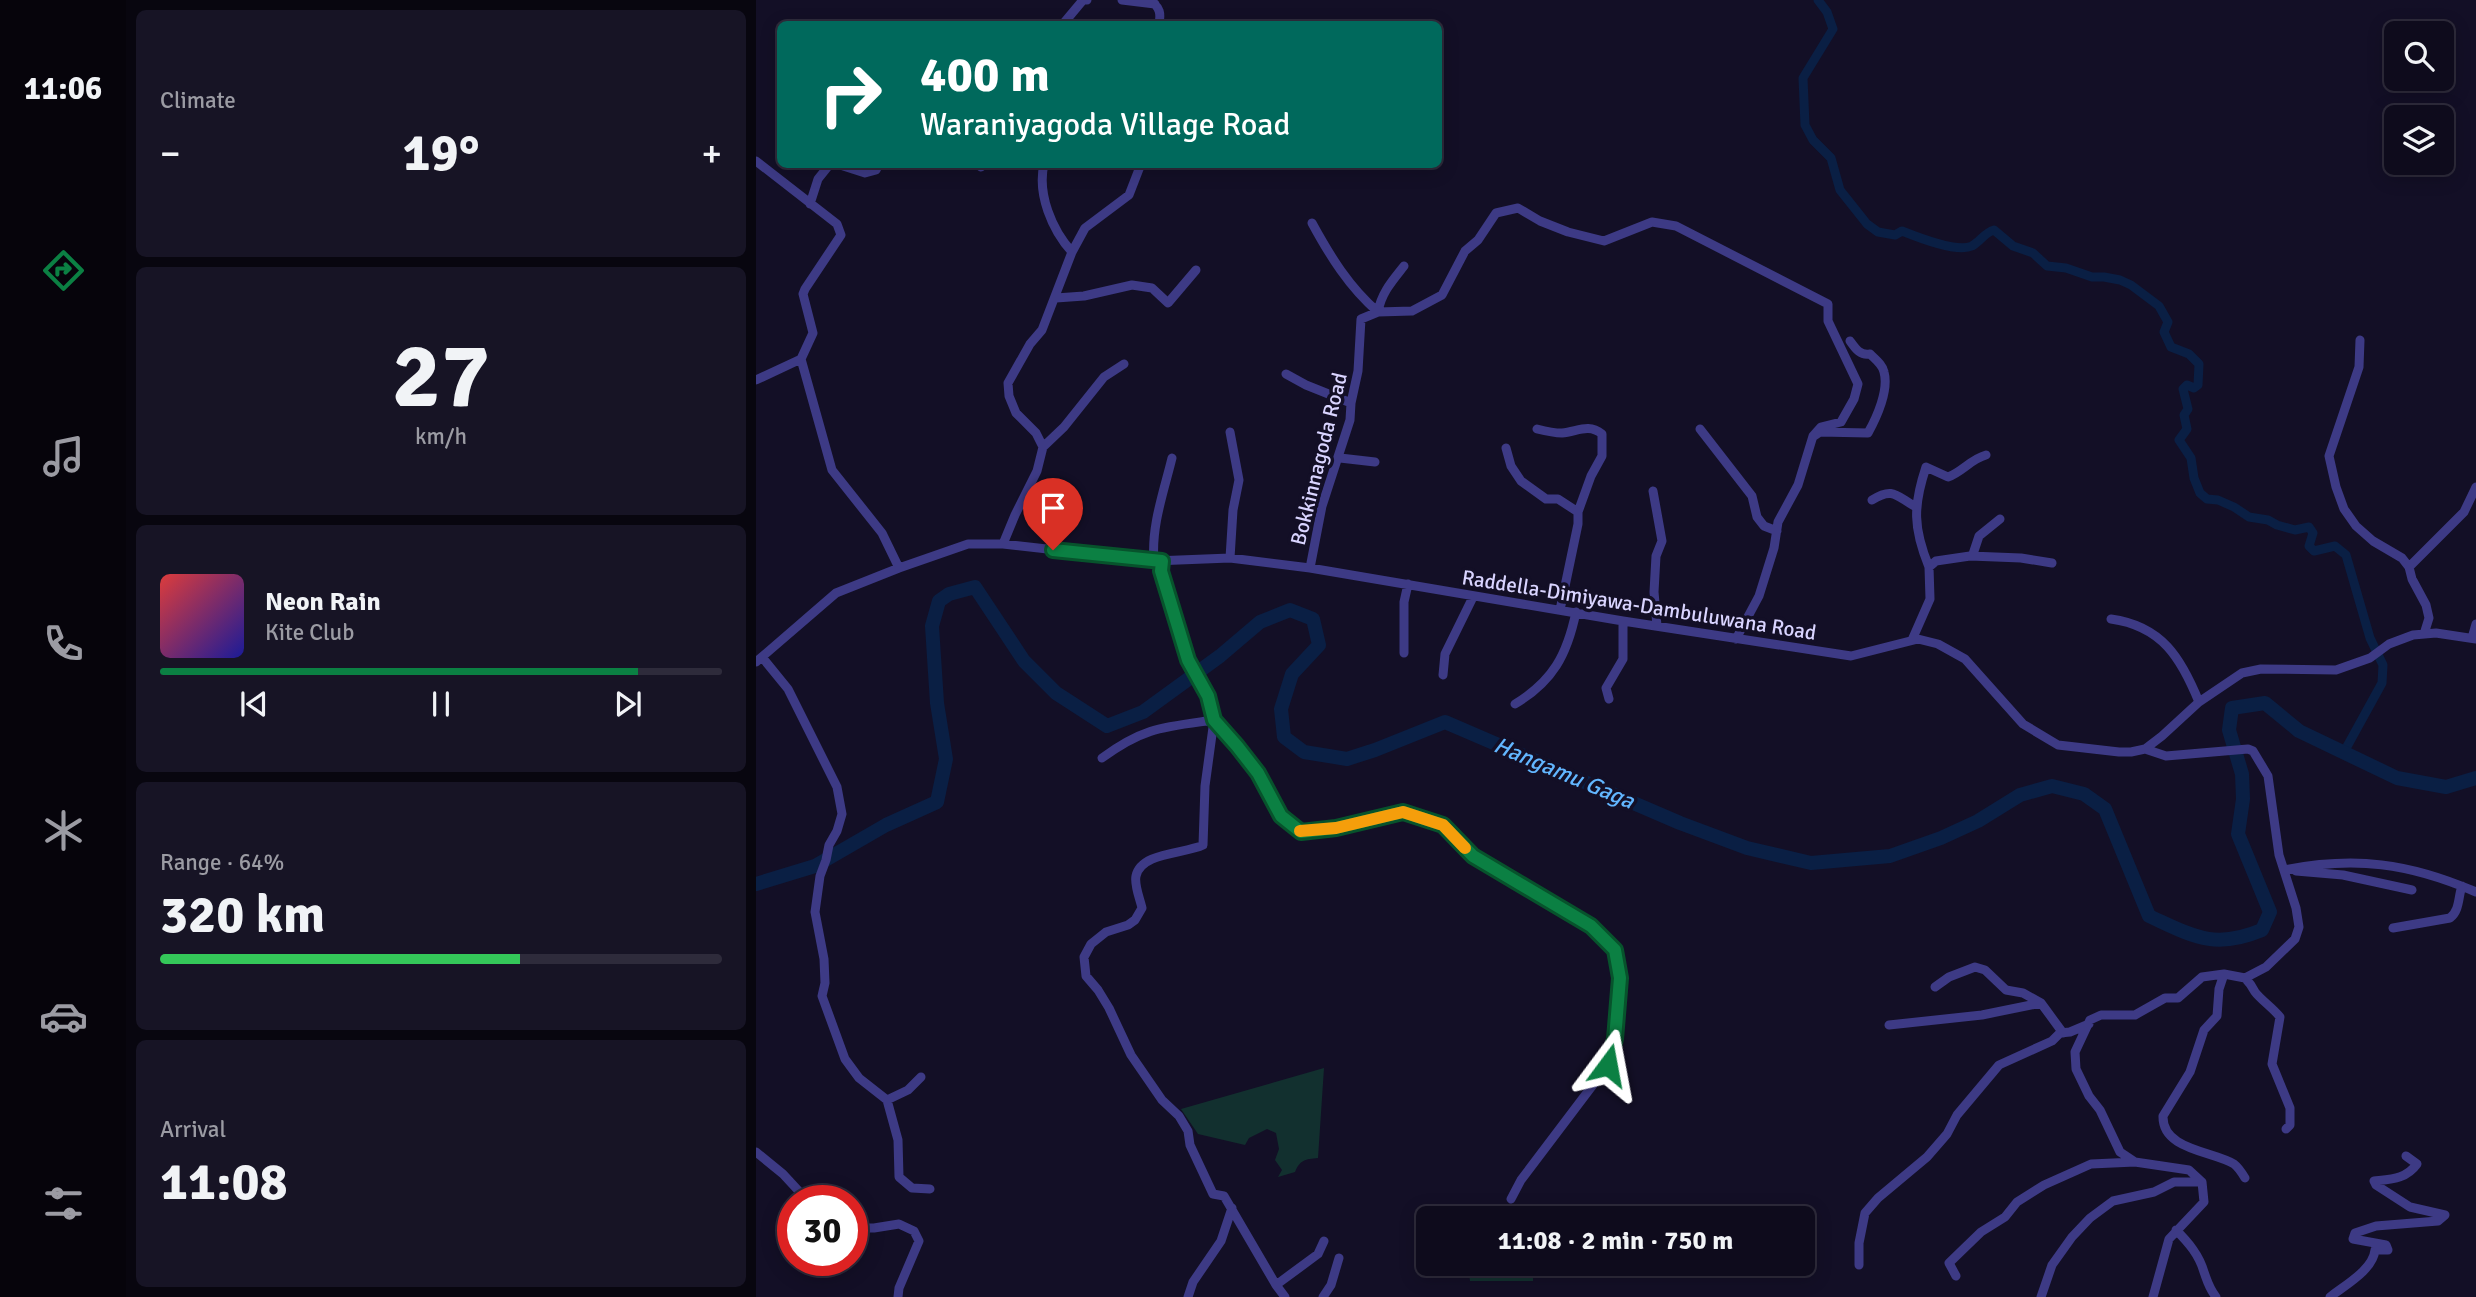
<!DOCTYPE html>
<meta charset="utf-8">
<style>
body{margin:0;font-family:Signika,sans-serif;background:#171425;color:#f1f3f6;height:100vh;display:flex;flex-direction:column;font-size:26px;white-space:nowrap}
*{box-sizing:border-box;margin:0}
p{font-size:23px;color:#9b9ba3}
.icon{flex:none;width:38px;height:38px;fill:none;stroke:currentColor;stroke-width:2;stroke-linecap:round;stroke-linejoin:round}
.map{position:relative;flex:1;overflow:hidden}
.details{display:flex;flex-direction:column;gap:10px;padding:10px;background:#08060f;width:630px}
.details>*{flex:none}
.guide{position:absolute;left:21px;top:21px;width:665px;height:147px;border-radius:10px;box-shadow:0 4px 18px #0003,0 0 0 2px #2e2b3b;background:#00695c;color:#fff;overflow:hidden}
.controls{position:absolute;left:1628px;top:21px;display:grid;gap:14px}
.controls a{display:grid;place-items:center;width:70px;height:70px;border-radius:10px;background:#0e0b1c;box-shadow:0 4px 18px #0003,0 0 0 2px #2e2b3b;font-size:35px}
.speed{position:absolute;left:21px;top:1185px;display:flex;gap:14px;font-size:35px;font-weight:700;text-align:center}
.speed>*{display:grid;place-content:center;width:91px;height:91px;border-radius:50%;background:#0e0b1c;box-shadow:0 4px 18px #0003,0 0 0 2px #2e2b3b;line-height:1}
.speed .limit{border:10px solid #d22;background:#fff;color:#111}
.pin{position:absolute;display:grid;place-items:center;width:60px;height:60px;color:#fff;margin:-72px -30px;border-radius:50% 50% 50% 0;rotate:-45deg;box-shadow:0 0 7px #0007}
.pin .icon{rotate:45deg}
.me{position:absolute;width:77px;margin:-38px;rotate:13deg;stroke-linejoin:round;filter:drop-shadow(0 0 5px #0008)}
.turn{display:flex;align-items:center;gap:24px;height:147px;padding:0 28px;font-size:32px}
.turn .icon{width:91px;height:91px;stroke-width:2.5}
.turn b{display:block;font-size:49px;line-height:60px}
.big{font-size:52px;font-weight:700;line-height:1.1}
.details .card{flex:1;display:flex;flex-direction:column;justify-content:center;gap:10px;min-width:0;padding:0 24px;border-radius:10px;background:#171425}
.details .dial{align-items:center;gap:0}
.dial b{font-size:91px;line-height:1}
.song{display:flex;align-items:center;gap:21px}
.cover{width:84px;height:84px;border-radius:10px;background:linear-gradient(135deg,hsl(0 70% 55%),hsl(240 70% 35%))}
.played{height:7px;border-radius:4px;background:linear-gradient(90deg,#0b8043 85%,#2e2b3b 85%)}
.keys{display:flex;justify-content:space-around;direction:ltr}
.heat{display:flex;justify-content:space-between;align-items:center;font-size:38px;direction:ltr}
.charge{height:10px;border-radius:5px;background:linear-gradient(90deg,#34c759 64%,#2e2b3b 0)}
.trip{position:absolute;left:660px;top:1206px;width:399px;height:70px;border-radius:10px;background:#0e0b1c;box-shadow:0 4px 18px #0003,0 0 0 2px #2e2b3b;font-weight:700;line-height:70px;text-align:center}
main{display:flex;flex:1;min-height:0}
.menu{display:flex;flex-direction:column;width:126px;justify-content:space-around;align-items:center;background:#06040b;color:#9b9ba3}
.menu .icon{width:49px;height:49px}
.menu .current{color:#0b8043}
.menu b{font-size:32px;color:#f1f3f6}
.map>svg:first-child{display:block}
</style>
<main>
<nav class="menu">
<b>11:06</b>
<svg class="icon current" aria-label="directions" viewBox="0 0 24 24"><path d="M12 3l9 9-9 9-9-9zM9 14v-3h6M13 9l2 2-2 2"/></svg>
<svg class="icon" aria-label="music" viewBox="0 0 24 24"><path d="M9 18V5l10-2v13"/><circle cx="6" cy="18" r="3"/><circle cx="16" cy="16" r="3"/></svg>
<svg class="icon" aria-label="phone" viewBox="0 0 24 24"><path d="M5 4h4l2 5-3 2q2 4 5 5l2-3 5 2v4C11 20 4 13 5 4z"/></svg>
<svg class="icon" aria-label="climate" viewBox="0 0 24 24"><path d="M12 3v18M4 7l16 10M4 17L20 7"/></svg>
<svg class="icon" aria-label="car" viewBox="0 0 24 24"><path d="M5 17H2v-5l4-1 3-4h7l3 4 3 1v5h-3M9 17h6M6 11h13"/><circle cx="7" cy="17" r="2"/><circle cx="17" cy="17" r="2"/></svg>
<svg class="icon" aria-label="filters" viewBox="0 0 24 24"><path d="M4 7h16M4 17h16"/><circle cx="9" cy="7" r="2"/><circle cx="15" cy="17" r="2"/></svg>
</nav>
<section class="details">
<div class="card"><p>Climate</p>
<div class="heat"><a>−</a><b class="big">19°</b><a>+</a></div>
</div>
<div class="card dial"><b>27</b><p>km/h</p></div>
<div class="card">
<div class="song"><i class="cover"></i><div><b>Neon Rain</b><p>Kite Club</p></div></div>
<div class="played"></div>
<div class="keys"><svg class="icon" aria-label="previous" viewBox="0 0 24 24"><path d="M18 5L8 12l10 7zM5 5v14"/></svg><svg class="icon" aria-label="pause" viewBox="0 0 24 24"><path d="M8 5v14M16 5v14"/></svg><svg class="icon" aria-label="next" viewBox="0 0 24 24"><path d="M6 5l10 7-10 7zM19 5v14"/></svg></div>
</div>
<div class="card"><p>Range · 64%</p><b class="big">320 km</b><div class="charge"></div></div>
<div class="card"><p>Arrival</p><b class="big">11:08</b></div>
</section>
<div class="map">
<svg width="1720" height="1297" viewBox="0 0 1720 1297">
<rect width="100%" height="100%" fill="#130f26"/>
<path fill="#12302f" d="M568 1068 562 1158C549 1159 544 1160 539 1172L522 1177 526 1170 519 1160 523 1149 520 1133 511 1129 493 1138 489 1145 442 1134 425 1109Z
M756 1264H777V1281H714L713 1274 726 1267 738 1278 753 1274V1266Z"/>
<g fill="none" stroke-linecap="round" stroke-linejoin="round">
<path stroke="#0a1f44" stroke-width="9" d="M1062 0 1071 12 1077 29 1047 78 1049 125 1057 140 1075 158 1084 190 1111 224 1122 232 1139 235 1146 231C1161 237 1201 253 1216 246 1225 241 1228 233 1238 230L1257 246 1277 253 1291 266 1310 268 1336 277H1348L1364 280 1375 285 1403 306 1412 322 1408 332 1415 347 1433 354 1443 364 1442 385 1438 388 1431 385 1427 389 1432 409 1428 415 1431 429 1423 440 1435 458 1438 478 1444 493 1451 499 1462 500 1478 507 1493 517 1512 520 1521 525 1539 530 1553 527 1557 533 1553 546 1558 551 1579 546 1590 555 1614 638 1627 665 1626 683 1588 752"/>
<path stroke="#0a1f44" stroke-width="14" d="M0 884 59 866 130 825 181 802 190 759 181 703 176 626 183 601 193 594 219 587 268 661 300 693 351 726 387 712 464 656 504 622 534 610 557 619 563 645 536 674 525 709 528 737 548 752 591 759 619 750 689 722 924 823 991 848 1055 863 1134 856 1185 838 1222 821 1264 795 1296 786 1328 794 1349 809 1393 916C1437 936 1458 950 1506 930L1514 912 1482 834 1487 799 1486 774 1473 730 1476 708 1509 703 1543 731 1641 778 1690 787 1720 778"/>
<path stroke="#3d3a85" stroke-width="9" d="M366 0 399 4
M395 1C404 8 405 13 403 24
M307 24 327 0H331
M0 161 81 224 85 235 49 289 47 294 57 333 45 359 76 470 126 533 143 568
M81 164 109 173 120 170 123 164
M288 164C281 194 296 230 316 252
M225 167 226 164
M54 204 62 179 74 164
M556 223C574 256 593 287 622 312 625 293 637 280 648 266
M300 298 328 296 376 285 396 288 412 303 440 270
M1604 340 1603 367 1573 456 1580 487 1588 509 1600 526 1617 541 1646 558 1653 567 1656 579 1670 605 1673 618 1668 634
M530 374 550 385 595 403
M0 380 45 359
M781 429C789 431 798 433 806 433 821 432 832 423 846 434V456L835 476 822 512V524L804 610
M944 429 996 496 1001 517 1008 526 1021 531
M474 432 483 480 477 510 474 558
M1058 436 1064 432 1112 433C1121 417 1133 390 1128 372 1127 365 1119 359 1114 354 1104 356 1099 348 1094 341
M287 447 308 427 348 377 368 364
M750 448 755 466 765 481 790 499H802L822 512
M584 458 619 462
M897 491 906 541 900 556 898 592 901 626
M1116 500C1138 486 1141 497 1160 507
M247 544 259 515 281 471 287 447 280 433 260 413 253 396 252 383 274 344 286 330 316 252 329 228 373 195 385 164
M1214 556 1265 558 1296 563
M398 561C395 526 408 491 416 458
M406 561 405 571 432 660 452 696 458 720 449 786 447 845C429 854 385 852 380 876 378 885 384 899 386 908L379 920 372 925 350 932 335 944 328 957 330 976 342 990 353 1008 375 1055 406 1100 423 1116 432 1131 434 1145 457 1194 468 1196 520 1285 529 1297
M1173 567C1157 528 1157 506 1170 467L1192 477C1206 472 1215 459 1230 455
M1653 567 1708 512 1720 487
M554 568 566 506 594 420 595 403 602 371 605 319 622 312 656 311 686 295 709 251 722 240 740 213 762 208 784 221 812 232 848 241 896 222 920 226 1072 304V321L1102 384 1098 399 1085 422 1065 427 1057 436 1042 485 1022 522 1018 548 1003 596 980 639
M1355 619C1406 626 1425 658 1443 702
M1716 638 1720 624
M1156 640 1174 599 1173 567 1180 561 1214 556 1217 554 1223 536 1244 519
M648 653V602L652 584
M6 657 32 689 81 787 86 814 81 831 73 845 70 860 64 876 59 912 68 959 69 983 66 996 89 1059 103 1078 131 1100 142 1140 143 1177 156 1188 174 1189
M0 662 80 593 143 568 212 544H247L398 561 474 558 554 568 867 621 1095 656 1162 639 1182 644 1209 659 1267 724 1302 745 1363 752H1375L1389 749 1406 736 1443 702 1486 673 1505 669 1580 670 1614 658 1633 644 1657 635 1680 633 1720 639
M687 675 689 654 717 597
M853 699 850 688 867 659V621
M759 704C797 681 811 655 820 612
M1389 749 1410 756 1492 749 1497 751 1512 776 1523 855 1540 908 1543 927 1539 939 1510 967 1489 978 1468 974 1446 977 1422 998H1409L1379 1015H1345L1334 1020 1319 1052 1320 1069 1333 1096 1344 1110 1364 1152 1379 1162 1433 1170 1446 1182 1448 1202 1413 1239 1397 1297
M346 758C388 727 408 727 458 720L481 746 502 773 525 816 546 832 580 828 647 812 687 825 717 856 835 926 859 950 865 978 859 1039 852 1065 765 1180 755 1199
M1528 870C1599 856 1653 863 1720 892
M1540 871 1587 875 1656 890
M1637 928 1694 918C1704 910 1702 897 1706 886
M1468 974 1463 989 1461 1016 1448 1030 1434 1072 1407 1116C1406 1150 1457 1151 1478 1164 1482 1167 1486 1173 1489 1178
M1489 978C1494 983 1496 986 1499 992 1504 999 1517 1008 1524 1017L1516 1064 1534 1108V1125L1530 1129
M1179 987 1193 977 1219 967 1229 970 1250 990 1267 993 1285 1003 1307 1033
M1133 1025 1226 1015 1285 1003
M131 1100 152 1090 165 1077
M0 1152 27 1174 51 1200
M96 1228H118L143 1224 158 1231 163 1241 143 1288 142 1297
M1420 1230C1433 1243 1443 1255 1448 1272 1452 1283 1453 1288 1460 1297
M1103 1265V1243L1109 1213 1122 1198 1171 1157 1191 1134 1201 1115 1243 1065 1296 1041 1304 1033 1314 1032 1333 1024
M1200 1276 1193 1263 1225 1232 1249 1217 1261 1202 1288 1185 1335 1164 1379 1162
M520 1285 562 1254 568 1241
M432 1297 437 1282 465 1241 476 1208
M567 1297 575 1285 583 1258
M1285 1297 1296 1265 1316 1237 1334 1218 1357 1201 1398 1192 1418 1182H1446
M1574 1297C1589 1285 1617 1270 1619 1250H1632L1630 1245 1597 1239 1599 1233 1620 1226 1682 1221 1689 1215 1654 1207 1620 1185 1618 1181C1636 1179 1650 1179 1661 1164L1650 1156"/>
</g>
<g fill="none" stroke-linecap="round" stroke-linejoin="round">
<defs>
<path id="route" d="M297 550 406 561 405 571 432 660 452 696 458 720 481 746 502 773 525 816 545 832 580 828 647 812 687 825 717 856 835 926 859 950 864 978 859 1039 852 1065"/>
</defs>
<use href="#route" stroke="#07532c" stroke-width="18"/>
<use href="#route" stroke="#0b8043" stroke-width="12"/>
<path stroke="#f59e0b" stroke-width="12" d="M544 831 580 828 647 812 687 825 709 848"/>
</g>
<g text-anchor="middle" dominant-baseline="central" stroke-width="7" stroke-linejoin="round" paint-order="stroke">
<g font-size="21" fill="#d9d4ff" stroke="#130f26">
<text transform="translate(563 459) rotate(-76)">Bokkinnagoda Road</text>
<text transform="translate(883 605) rotate(9)">Raddella-Dimiyawa-Dambuluwana Road</text>
</g>
<g font-size="23" font-style="italic" fill="#62b6ff" stroke="#130f26">
<text transform="translate(808 773) rotate(23)">Hangamu Gaga</text>
</g>
</g>
</svg>
<div class="controls">
<a><svg class="icon" aria-label="search" viewBox="0 0 24 24"><circle cx="10" cy="10" r="6"/><path d="M15 15l6 6"/></svg></a>
<a><svg class="icon" aria-label="layers" viewBox="0 0 24 24"><path d="M12 4l9 5-9 5-9-5zM3 14l9 5 9-5"/></svg></a>
</div>
<div class="speed"><div class="limit">30</div></div>
<div class="pin" style="left:297px;top:550px;background:#d93025"><svg class="icon" aria-label="arrive" viewBox="0 0 24 24"><path d="M6 21V4h12l-3 4 3 4H6"/></svg></div>
<svg class="me" style="left:852px;top:1065px" viewBox="-20 -20 40 40"><path d="M0-17L14 15 0 8-14 15z" fill="#0b8043" stroke="#fff" stroke-width="4"/></svg>
<div class="trip">11:08 · 2 min · 750 m</div>
<div class="guide">
<div class="turn"><svg class="icon" aria-label="right" viewBox="0 0 24 24"><path d="M7 20v-9h11M14 6l5 5-5 5"/></svg><div><b>400 m</b>Waraniyagoda Village Road</div></div>
</div>
</div>
</main>
